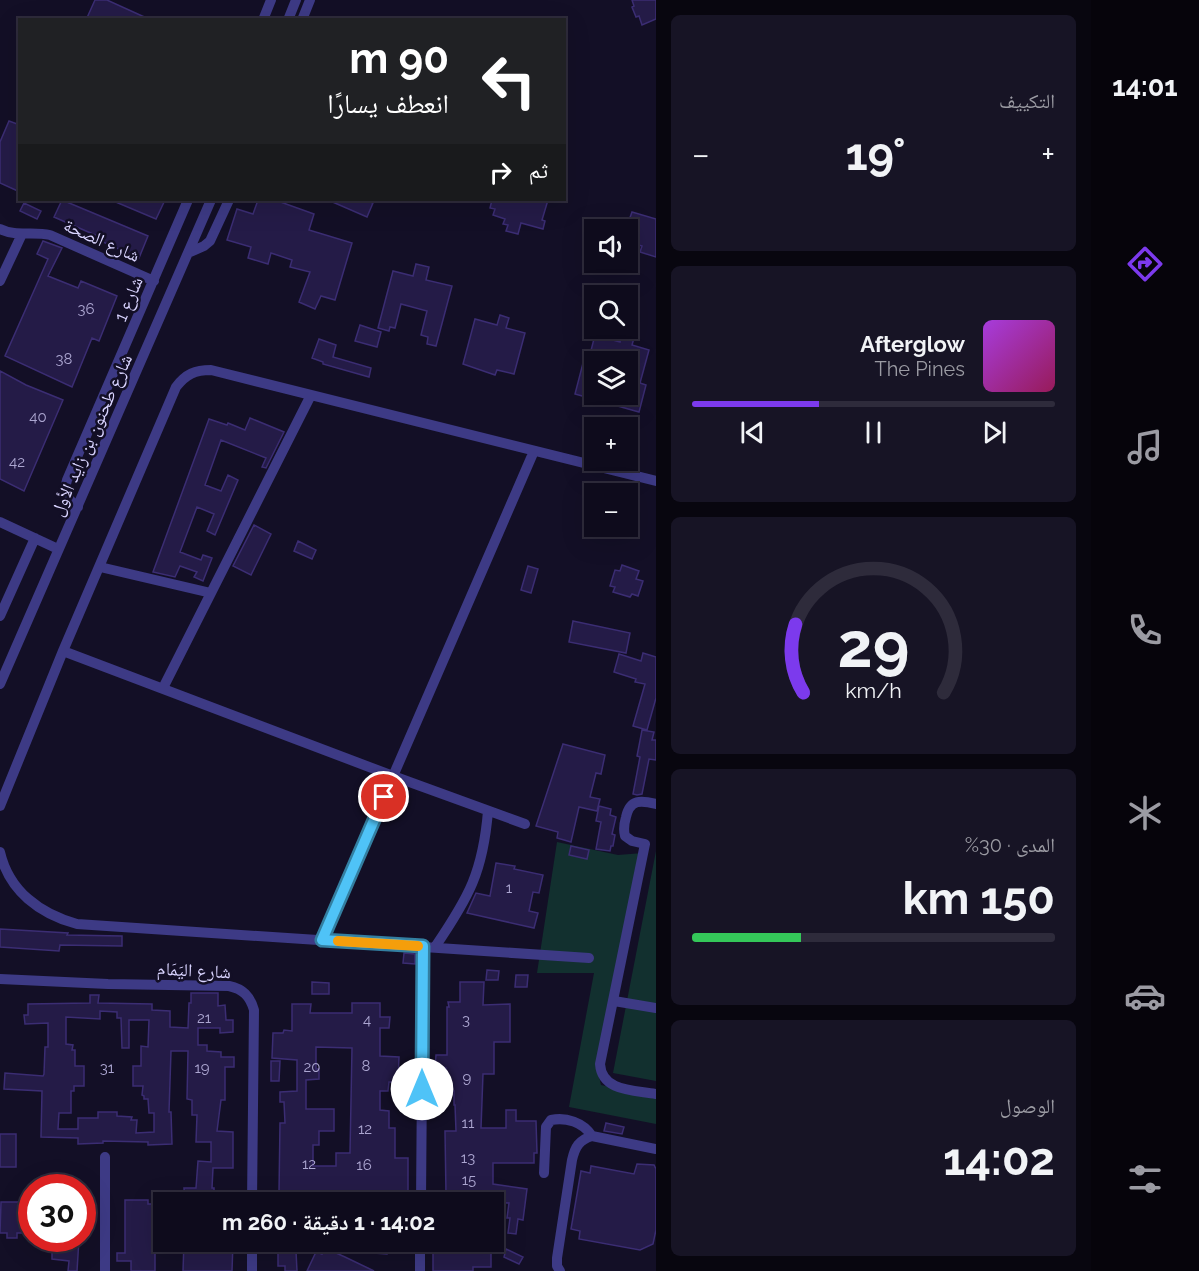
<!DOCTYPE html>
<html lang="ar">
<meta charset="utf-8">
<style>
body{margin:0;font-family:Raleway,"Noto Naskh Arabic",sans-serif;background:#171425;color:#f1f3f6;direction:rtl;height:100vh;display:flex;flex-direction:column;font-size:22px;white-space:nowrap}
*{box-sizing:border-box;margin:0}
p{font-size:20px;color:#9b9ba3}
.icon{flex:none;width:33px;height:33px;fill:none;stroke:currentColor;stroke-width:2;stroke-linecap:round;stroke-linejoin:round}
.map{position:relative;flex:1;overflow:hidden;direction:ltr}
.details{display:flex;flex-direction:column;gap:15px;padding:15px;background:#08060f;width:435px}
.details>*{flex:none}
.top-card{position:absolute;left:18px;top:18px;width:548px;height:183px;border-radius:0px;box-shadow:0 6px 24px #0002,0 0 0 2px #2e2b3b;direction:rtl;background:#202124;color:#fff;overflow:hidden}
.fabs{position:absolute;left:584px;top:219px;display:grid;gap:12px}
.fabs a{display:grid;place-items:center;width:54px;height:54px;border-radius:0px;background:#0e0b1c;box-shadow:0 6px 24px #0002,0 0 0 2px #2e2b3b;font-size:30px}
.speed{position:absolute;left:18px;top:1174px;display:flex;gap:12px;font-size:30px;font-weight:700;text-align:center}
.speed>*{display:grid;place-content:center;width:78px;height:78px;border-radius:50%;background:#0e0b1c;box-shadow:0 6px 24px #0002,0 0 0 2px #2e2b3b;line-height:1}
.speed .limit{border:9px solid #d22;background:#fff;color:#111}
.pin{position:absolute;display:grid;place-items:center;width:51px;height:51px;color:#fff;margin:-26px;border:3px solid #fff;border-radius:50%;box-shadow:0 2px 6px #0007}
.me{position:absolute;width:66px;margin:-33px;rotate:0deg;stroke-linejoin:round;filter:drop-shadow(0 0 4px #0008)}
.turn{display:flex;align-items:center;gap:21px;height:126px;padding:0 18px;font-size:27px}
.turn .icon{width:78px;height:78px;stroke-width:2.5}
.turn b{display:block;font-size:42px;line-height:51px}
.then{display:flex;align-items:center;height:57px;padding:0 18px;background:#0003;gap:12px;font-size:22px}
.big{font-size:45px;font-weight:700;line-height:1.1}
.details .widget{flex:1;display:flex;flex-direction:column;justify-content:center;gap:9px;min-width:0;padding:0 21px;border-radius:9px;background:#171425}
.details .dial{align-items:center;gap:0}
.dial svg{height:156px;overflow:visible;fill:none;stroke:#2e2b3b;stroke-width:7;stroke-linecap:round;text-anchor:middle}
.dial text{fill:#f1f3f6;stroke:none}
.song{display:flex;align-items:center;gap:18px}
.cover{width:72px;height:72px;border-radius:9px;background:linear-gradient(135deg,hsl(280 70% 55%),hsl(330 70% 35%))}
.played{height:6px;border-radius:3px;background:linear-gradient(90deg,#7c3aed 35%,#2e2b3b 35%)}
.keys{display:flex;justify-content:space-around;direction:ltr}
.heat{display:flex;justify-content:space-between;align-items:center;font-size:33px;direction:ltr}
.charge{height:9px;border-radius:4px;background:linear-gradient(90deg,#34c759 30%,#2e2b3b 0)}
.trip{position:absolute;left:153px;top:1192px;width:351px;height:60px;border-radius:0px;background:#0e0b1c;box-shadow:0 6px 24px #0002,0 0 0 2px #2e2b3b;font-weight:700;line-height:60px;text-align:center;direction:rtl}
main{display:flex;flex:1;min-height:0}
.tabs{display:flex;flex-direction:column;width:108px;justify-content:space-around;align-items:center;background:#06040b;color:#9b9ba3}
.tabs .icon{width:42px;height:42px}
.tabs .current{color:#7c3aed}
.tabs b{font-size:27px;color:#f1f3f6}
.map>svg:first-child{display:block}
</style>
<main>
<nav class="tabs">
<b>14:01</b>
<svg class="icon current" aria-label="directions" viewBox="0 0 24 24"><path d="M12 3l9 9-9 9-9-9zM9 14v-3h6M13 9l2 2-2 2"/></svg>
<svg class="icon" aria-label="music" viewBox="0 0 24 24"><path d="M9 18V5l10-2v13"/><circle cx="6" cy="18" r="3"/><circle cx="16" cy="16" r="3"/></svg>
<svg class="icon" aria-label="phone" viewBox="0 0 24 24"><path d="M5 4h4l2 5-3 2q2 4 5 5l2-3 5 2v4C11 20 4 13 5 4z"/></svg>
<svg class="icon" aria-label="climate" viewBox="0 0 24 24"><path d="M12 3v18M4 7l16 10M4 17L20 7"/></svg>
<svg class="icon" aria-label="car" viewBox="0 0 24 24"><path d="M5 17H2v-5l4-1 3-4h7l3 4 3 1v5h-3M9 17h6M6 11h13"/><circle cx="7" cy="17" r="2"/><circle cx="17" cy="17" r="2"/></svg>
<svg class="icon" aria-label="filters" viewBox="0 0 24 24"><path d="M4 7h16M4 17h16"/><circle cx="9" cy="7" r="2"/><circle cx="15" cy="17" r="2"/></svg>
</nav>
<section class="details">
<div class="widget"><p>التكييف</p>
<div class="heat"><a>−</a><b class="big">19°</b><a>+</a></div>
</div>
<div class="widget">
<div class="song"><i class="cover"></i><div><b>Afterglow</b><p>The Pines</p></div></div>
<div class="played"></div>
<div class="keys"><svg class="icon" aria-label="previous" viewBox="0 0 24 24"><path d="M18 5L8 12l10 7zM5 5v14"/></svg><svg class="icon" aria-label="pause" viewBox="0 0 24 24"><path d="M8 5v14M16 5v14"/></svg><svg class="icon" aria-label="next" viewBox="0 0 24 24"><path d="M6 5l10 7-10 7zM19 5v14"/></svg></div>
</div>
<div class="widget dial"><svg viewBox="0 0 100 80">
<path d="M14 69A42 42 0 1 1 86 69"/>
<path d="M14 69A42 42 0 0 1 10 34" stroke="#7c3aed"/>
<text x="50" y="56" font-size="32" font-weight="700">29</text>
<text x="50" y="72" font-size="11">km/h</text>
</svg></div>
<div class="widget"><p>المدى · 30%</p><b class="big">150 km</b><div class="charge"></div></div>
<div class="widget"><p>الوصول</p><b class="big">14:02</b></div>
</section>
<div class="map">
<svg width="656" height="1271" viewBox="0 0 656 1271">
<rect width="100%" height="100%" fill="#130f26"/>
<path fill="#12302f" d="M557 842 618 855 643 853 597 1068 601 1085 656 1097V1124L569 1107 594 973H537Z
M656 851V1081L613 1073Z"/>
<path fill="#241b47" stroke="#3b2d73" stroke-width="1.5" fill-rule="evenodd" d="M95 0H107L151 20H86Z
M632 0H656V19L642 25 639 16 636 17 632 7 634 6Z
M9 121 20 125V192L0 183V142Z
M62 200 148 236 139 258 101 241 102 238 54 217Z
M111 200H165L156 219Z
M258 200H275L314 214 309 230 352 243 335 300 321 296 315 309 299 302 310 272 290 267 292 260 271 253 268 264 248 258 251 247 227 240 237 209 253 214Z
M328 200H365L373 203 367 217Z
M492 200H548L542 220 545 221 543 229 521 223 518 234 506 231 508 225 503 224 505 219 493 215 495 209 490 208Z
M24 203 41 211 37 219 20 211Z
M632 212 656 219V257L640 252 642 246 632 243 637 226 628 223Z
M43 241 62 248 48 276 78 288 81 281 117 296 99 341 92 338 72 387 5 356 48 259 37 254Z
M416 264 429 267 426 280 452 286 436 346 427 344 428 337 421 335 427 311 401 304 395 328 390 327 389 331 378 328 393 271 413 276Z
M500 315 509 318 506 328 525 333 514 374 497 370 495 375 463 364 475 319 497 325Z
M360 325 381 332 377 347 355 341Z
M622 334 634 338 632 345 649 350 640 383 646 385 639 412 575 394 583 363 594 365V394H627V362H588L595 335 620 342Z
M319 339 336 345 333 357 371 368 369 377 323 364V362L312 358Z
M0 371 26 385 63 400 24 491 0 479Z
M250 418 284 432 266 468 262 467 266 458 221 440 205 485 221 491 228 475 238 480 215 535 207 531 214 514 197 507 180 552 201 560 203 555 212 558 203 581 194 577 197 572 180 566 175 577 153 572 209 419 227 425 228 423 245 430Z
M254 525 271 534 251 575 233 566Z
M298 541 316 550 312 559 294 551Z
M622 565 639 571 636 579 643 581 638 596 632 594 630 597 613 592 615 587 610 586 615 570 620 571Z
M528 566 538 569 531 593 521 590Z
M573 621 630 633 626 653 569 642Z
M643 653 656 657V698L647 730 633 726 645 684 635 682 636 679 614 672 619 654 641 661Z
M642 730 654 732 652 740H656V760L649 759 642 794 637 795 633 794 640 757 637 756Z
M563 744 605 755 601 774 596 773 590 797 600 799 597 811 579 807 571 842 557 838 558 832 536 826Z
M599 806 611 809 610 815 616 817 612 834 615 835 613 846H611L610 851 596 849 601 822 596 821Z
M571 846 589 850 587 859 569 855Z
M496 863 515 866 514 869 543 875 539 893 533 892 529 911 538 913 534 928 467 913 476 893 490 896Z
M0 929 68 933 67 935 122 936V946L60 945 59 951 0 947Z
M404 953 415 954V964L403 963Z
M487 970 499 971 498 980H486Z
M516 975H528L527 987H515Z
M312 982 329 983V994H312Z
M460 982H484L483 1005 510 1004V1042H494V1074H483L481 1128H506V1110H516V1121H536L537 1153H534V1163H493V1184L527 1189 523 1220 518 1219 516 1234 508 1233 510 1218H507L509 1203 454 1202V1194H446L445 1131H456L455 1105H454V1091H446V1068H435L436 1055H447V1007H449L448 1002H460Z
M191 993H218V1006L225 1005 226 1020H233V1032L220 1033V1028H198V1045H207V1051L221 1052V1057H234V1067H225V1100H221L217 1131 233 1132V1168H213L212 1188H214V1203H185L184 1188H196L198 1161 211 1162V1142H196L197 1115H192V1100L187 1099 188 1051H171L169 1112H171L172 1144 148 1145V1142L103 1141V1143L78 1144V1138L41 1137 42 1091 4 1089 5 1073 43 1076 44 1074 45 1047H48V1023L25 1024 24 1015H28V1004L90 1003V995H99L98 1003 152 1004V1010L170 1011V1027L188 1028 189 1003H191ZM100 1011 117 1012V1018H121L122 1048H129V1020H149L148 1047 141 1046V1066H133V1086H143L142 1095 144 1096V1099H148L149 1113H154V1132L136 1133 137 1120H131L132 1117 117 1116V1112H98V1118H78V1129H58L59 1113H71V1091H74V1086H84V1066H75V1050H72L73 1045 66 1044V1017L100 1019Z
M352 1003H380V1017H390L389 1028H380V1056L399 1057 398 1082H389L388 1091H380V1110L389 1111V1128H395V1158H408V1193H384V1203H349V1197H312V1202L296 1203V1194L279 1193 280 1123H285L284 1102H280V1092L297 1091V1060L272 1058 273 1033H283L284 1030 292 1031V1004H311L310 1013H352ZM316 1047 352 1048 350 1153H336V1166H313V1145H319V1131H334V1109H306V1080L319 1079V1069H316Z
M271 1061H280L279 1081H271Z
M606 1123 624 1127 622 1134 604 1131Z
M0 1134H16V1167H0Z
M637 1164 654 1165 656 1169V1230L653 1244 640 1250 579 1239 580 1231 571 1229 581 1171 590 1173 591 1166 634 1174Z
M125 1200H148V1204H164V1246H155V1271H131V1261H117V1253H125Z
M1 1202H24L25 1233H17V1238H7V1233H0Z
M52 1239H79L77 1271H68L69 1261 52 1259Z
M184 1242H233L232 1271H183Z
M375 1242H388L387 1254 374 1253Z
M444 1242H491V1267H473V1271H433V1253H444Z
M325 1248 345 1257 374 1271H307L316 1252 322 1254Z
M506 1249 523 1257 519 1264 504 1257Z
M278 1251H296L297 1271H285V1266H278Z"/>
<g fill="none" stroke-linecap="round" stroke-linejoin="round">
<path stroke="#3d3a85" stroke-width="10" d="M263 20 271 0
M288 20 296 0
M302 20 310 0
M0 229C16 237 33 231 50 235L154 281
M188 253 204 246 210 241 229 200
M0 281 22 234
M78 507C67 499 63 493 67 480L188 200
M0 522 58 549
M100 567 211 593
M0 616 35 538
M63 651 393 776 525 824
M0 684 211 200
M163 688 311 395
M656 804C641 800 630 799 626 817 624 824 623 829 625 836L632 841 645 844 600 1064C602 1092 634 1090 656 1094
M0 806 63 651 176 387C186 374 195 370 211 370L656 481
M0 852C9 891 40 914 77 924L589 958
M322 940 534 451
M435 947C469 897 483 872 488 811
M0 979 108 984 229 986C243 989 250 996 254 1010L252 1203
M614 1001 656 1008
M544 1173 546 1127 551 1120C566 1117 583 1122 592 1136
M421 1203 423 946
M105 1271V1157
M252 1271V1242
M420 1271V1242
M560 1271 557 1266V1258L572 1160C575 1147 579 1140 592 1136L656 1149"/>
</g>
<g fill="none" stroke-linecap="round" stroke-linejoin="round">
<defs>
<path id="route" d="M384 797 322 940 423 946 422 1089"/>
</defs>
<use href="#route" stroke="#337fa1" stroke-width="15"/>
<use href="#route" stroke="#4fc3f7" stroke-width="10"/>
<path stroke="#f59e0b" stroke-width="10" d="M338 941 418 946"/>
</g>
<g text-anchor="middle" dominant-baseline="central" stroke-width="5" stroke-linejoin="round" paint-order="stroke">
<g font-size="15" fill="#aca6d1">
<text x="86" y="309">36</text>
<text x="64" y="359">38</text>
<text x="38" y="417">40</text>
<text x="17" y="462">42</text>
<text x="509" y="888">1</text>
<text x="204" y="1018">21</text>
<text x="367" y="1020">4</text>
<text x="466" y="1020">3</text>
<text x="366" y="1066">8</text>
<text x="312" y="1067">20</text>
<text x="107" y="1068">31</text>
<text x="202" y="1068">19</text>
<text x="467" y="1078">9</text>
<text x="468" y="1123">11</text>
<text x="365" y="1129">12</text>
<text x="468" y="1158">13</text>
<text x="309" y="1164">12</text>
<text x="364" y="1165">16</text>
<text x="469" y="1180">15</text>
</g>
<g font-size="18" fill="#d9d4ff" stroke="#130f26">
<text transform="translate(102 240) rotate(24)">شارع الصحة</text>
<text transform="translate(128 299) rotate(-67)">شارع 1</text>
<text transform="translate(91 435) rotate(-66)">شارع طحنون بن زايد الأول</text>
<text transform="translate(194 970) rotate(3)">شارع اليَمَام</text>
</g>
</g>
</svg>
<div class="fabs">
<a><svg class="icon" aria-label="sound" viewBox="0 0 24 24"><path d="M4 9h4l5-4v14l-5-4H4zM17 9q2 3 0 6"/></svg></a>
<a><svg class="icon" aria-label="search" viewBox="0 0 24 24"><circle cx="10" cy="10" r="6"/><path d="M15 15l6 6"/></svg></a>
<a><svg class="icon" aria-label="layers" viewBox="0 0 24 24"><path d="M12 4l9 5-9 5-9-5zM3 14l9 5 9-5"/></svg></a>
<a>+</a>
<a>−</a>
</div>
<div class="speed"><div class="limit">30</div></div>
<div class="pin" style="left:384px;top:797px;background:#d93025"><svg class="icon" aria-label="arrive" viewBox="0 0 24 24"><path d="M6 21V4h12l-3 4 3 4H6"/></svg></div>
<svg class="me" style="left:422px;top:1089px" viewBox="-20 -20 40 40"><circle r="19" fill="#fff"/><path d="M0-13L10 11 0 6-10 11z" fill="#4fc3f7"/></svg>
<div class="trip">14:02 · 1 دقيقة · 260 m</div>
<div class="top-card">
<div class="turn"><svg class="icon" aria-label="left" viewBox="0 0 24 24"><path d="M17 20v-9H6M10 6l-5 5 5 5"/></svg><div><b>90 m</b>انعطف يسارًا</div></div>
<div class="then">ثم<svg class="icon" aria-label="right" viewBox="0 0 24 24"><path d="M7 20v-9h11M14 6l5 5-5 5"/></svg></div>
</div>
</div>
</main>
